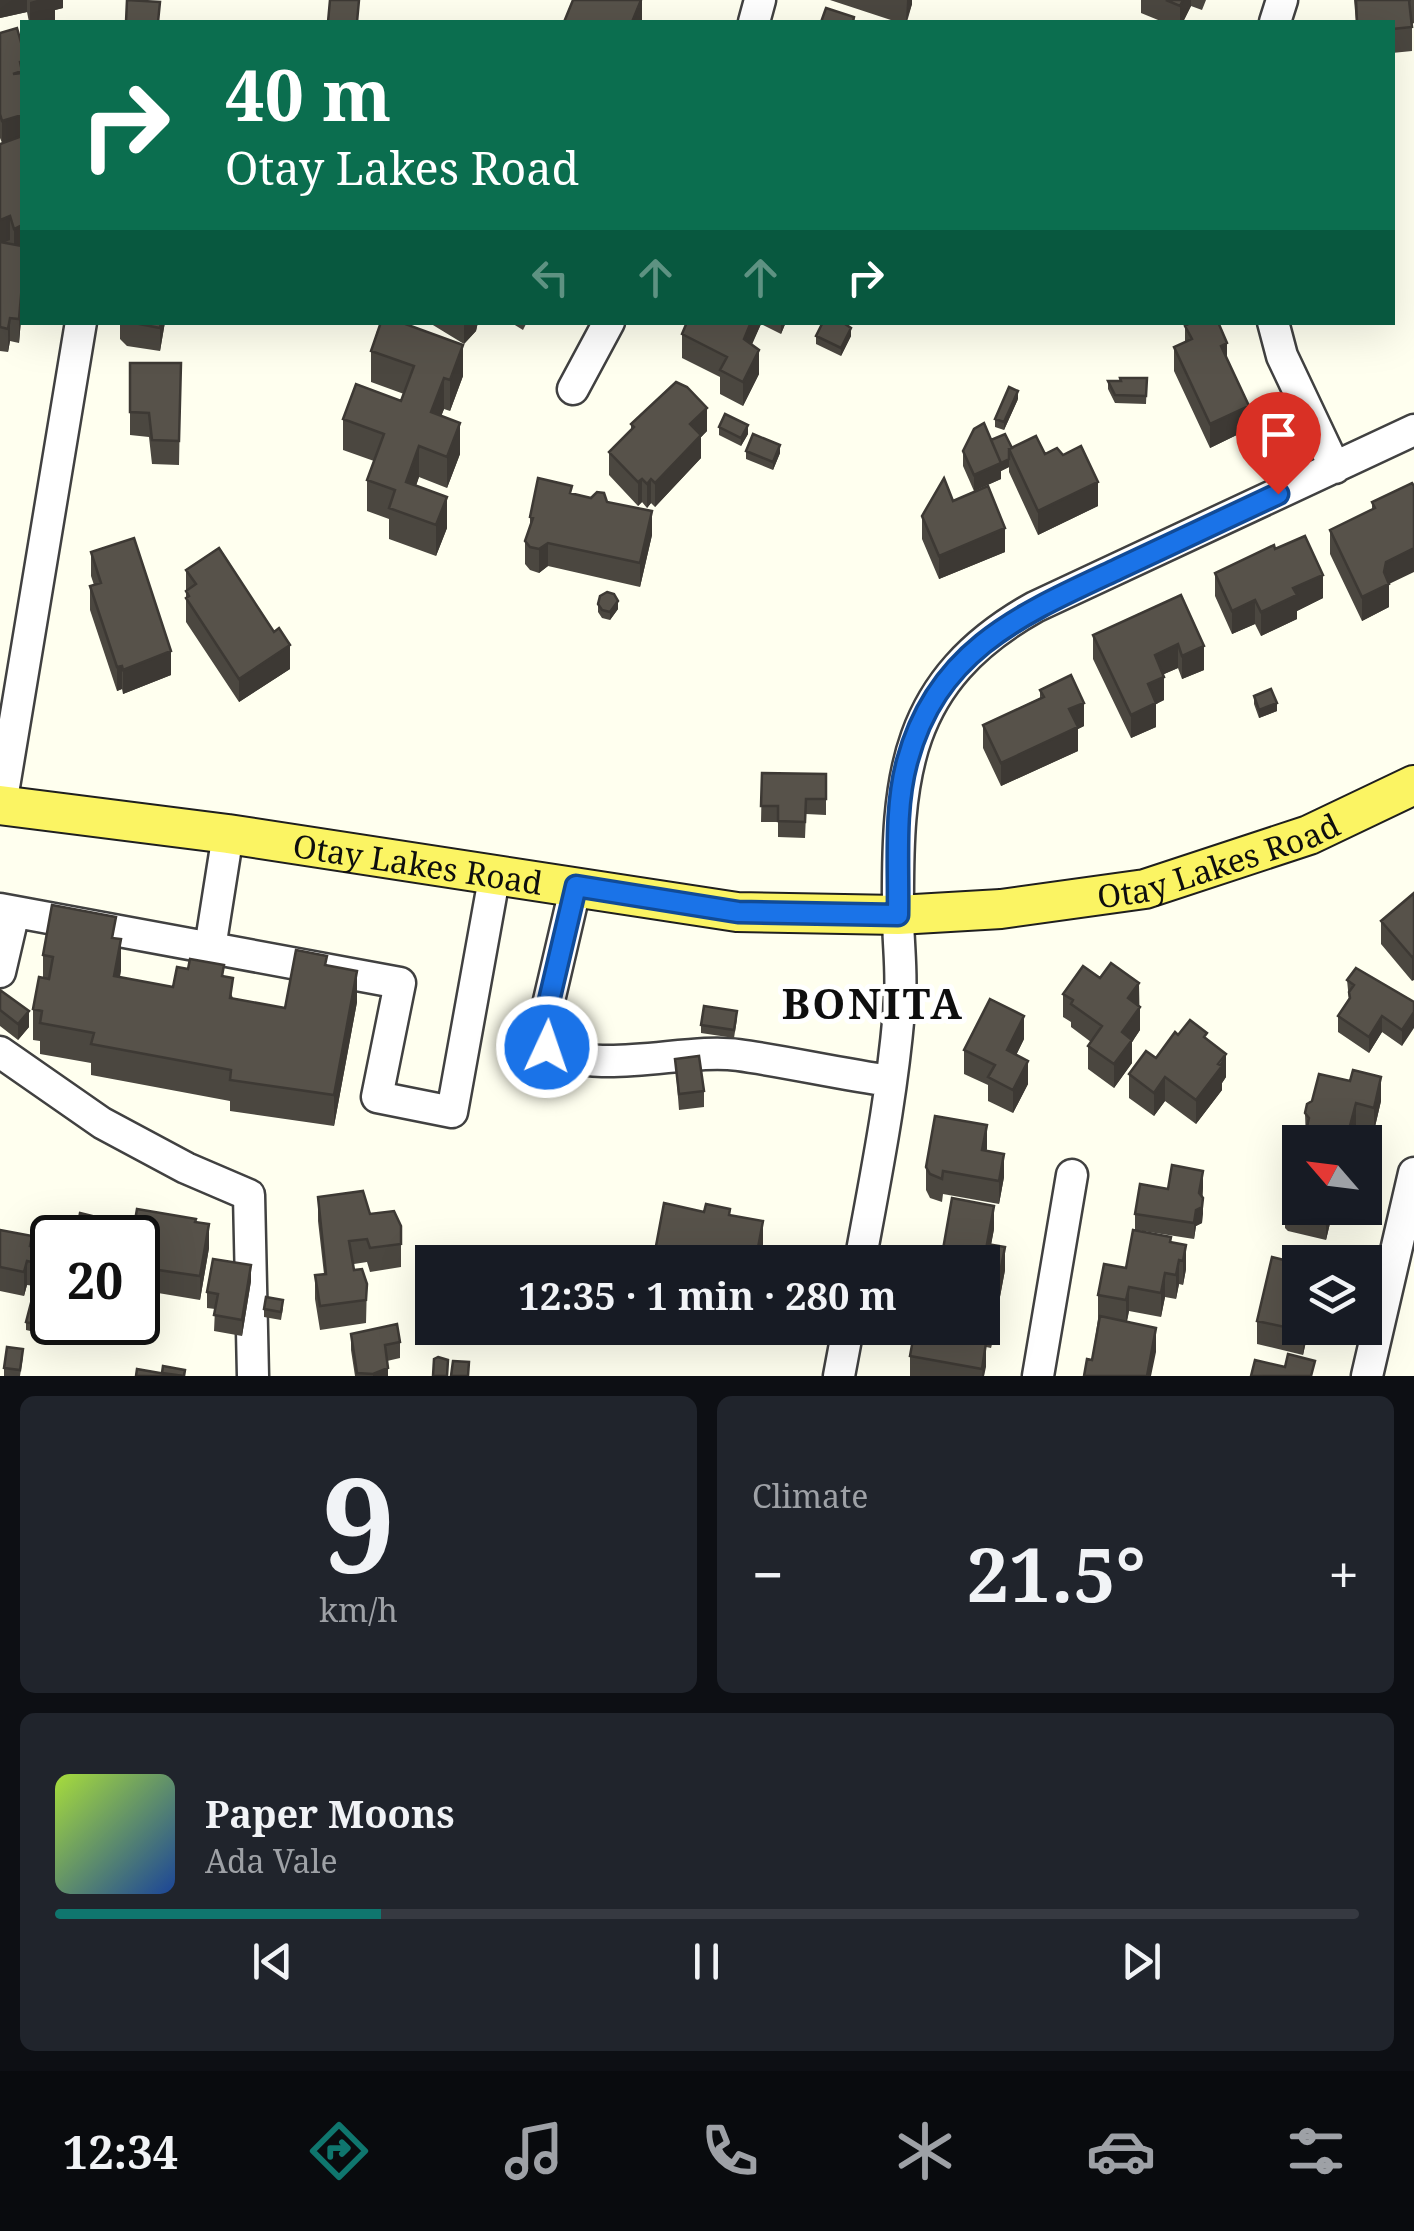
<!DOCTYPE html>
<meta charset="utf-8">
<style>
body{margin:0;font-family:"Noto Serif",serif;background:#20242c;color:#f1f3f6;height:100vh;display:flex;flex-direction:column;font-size:38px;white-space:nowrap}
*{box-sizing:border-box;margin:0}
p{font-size:32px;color:#9ea1a6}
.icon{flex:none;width:55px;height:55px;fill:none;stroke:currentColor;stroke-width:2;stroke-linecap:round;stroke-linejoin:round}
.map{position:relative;height:1376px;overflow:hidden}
.side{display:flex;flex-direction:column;gap:20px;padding:20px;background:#0d0f14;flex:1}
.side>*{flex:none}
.banner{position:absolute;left:20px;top:20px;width:1375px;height:305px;border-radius:0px;box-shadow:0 10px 40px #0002;background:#0b6e4f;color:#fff;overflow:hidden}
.needle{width:65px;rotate:298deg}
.controls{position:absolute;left:1282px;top:1125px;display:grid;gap:20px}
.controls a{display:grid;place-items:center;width:100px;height:100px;border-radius:0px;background:#171b24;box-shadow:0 10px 40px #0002;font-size:50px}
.speed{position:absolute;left:30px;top:1215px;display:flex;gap:20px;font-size:50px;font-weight:700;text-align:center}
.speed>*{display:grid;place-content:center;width:130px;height:130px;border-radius:50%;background:#171b24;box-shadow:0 10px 40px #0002;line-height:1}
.speed .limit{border:5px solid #111;border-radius:15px;background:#fff;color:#111}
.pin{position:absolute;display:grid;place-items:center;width:85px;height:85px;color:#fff;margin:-102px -42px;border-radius:50% 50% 50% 0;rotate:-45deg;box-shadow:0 0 10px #0007}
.pin .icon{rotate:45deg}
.me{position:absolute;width:110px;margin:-55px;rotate:3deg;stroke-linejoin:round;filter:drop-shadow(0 0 8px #0008)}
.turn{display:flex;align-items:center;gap:35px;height:210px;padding:0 40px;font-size:45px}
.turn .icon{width:130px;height:130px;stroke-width:2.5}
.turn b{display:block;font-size:70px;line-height:85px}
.lanes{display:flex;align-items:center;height:95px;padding:0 40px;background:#0003;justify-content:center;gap:50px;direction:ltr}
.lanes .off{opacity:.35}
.big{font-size:75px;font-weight:700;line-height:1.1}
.side .tile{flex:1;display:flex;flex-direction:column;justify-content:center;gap:15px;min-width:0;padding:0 35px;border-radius:15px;background:#20242c}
.side .dial{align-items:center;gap:0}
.dial b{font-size:130px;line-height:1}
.song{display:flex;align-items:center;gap:30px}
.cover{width:120px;height:120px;border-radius:15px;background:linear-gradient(135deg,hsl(80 70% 55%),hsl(220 70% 35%))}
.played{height:10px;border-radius:5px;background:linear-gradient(90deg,#0f766e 25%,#363941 25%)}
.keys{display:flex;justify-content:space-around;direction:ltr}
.heat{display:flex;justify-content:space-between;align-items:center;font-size:55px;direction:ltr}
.side .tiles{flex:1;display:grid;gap:20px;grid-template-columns:1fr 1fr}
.tile:last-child{grid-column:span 2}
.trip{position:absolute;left:415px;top:1245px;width:585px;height:100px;border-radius:0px;background:#171b24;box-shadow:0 10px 40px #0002;font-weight:700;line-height:100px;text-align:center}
.dock{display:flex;height:160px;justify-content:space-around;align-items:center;background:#090b0e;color:#9ea1a6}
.dock .icon{width:70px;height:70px}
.dock .on{color:#0f766e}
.dock b{font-size:45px;color:#f1f3f6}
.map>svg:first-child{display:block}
</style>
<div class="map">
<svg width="1414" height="1376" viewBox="0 0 1414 1376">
<rect width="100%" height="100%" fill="#ffffef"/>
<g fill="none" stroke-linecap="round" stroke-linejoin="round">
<defs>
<path id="minor" d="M754 22 760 0
M1275 22 1282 0
M1273 322 1282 356 1335 468
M573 389 609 322
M1 805 81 322
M576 885 544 1022 547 1047C596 1078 686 1047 738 1055 789 1062 839 1074 891 1081
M0 909 400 983 377 1097 452 1112 495 873
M210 948 228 834
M0 972 14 912
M0 1052 102 1123 186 1168 249 1195 253 1376
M860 1262C876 1175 894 1086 900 998 902 970 898 942 898 914 897 776 903 681 1035 607L1414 430
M839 1376 848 1328
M1038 1376 1072 1175
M1367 1376 1414 1173"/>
<g id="major">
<path id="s1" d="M0 805 228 834 737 912 898 915 1001 909 1145 889 1309 835 1414 785"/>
</g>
</defs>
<use href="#minor" stroke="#414141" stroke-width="35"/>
<use href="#major" stroke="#1f1f1f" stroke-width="42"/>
<use href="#minor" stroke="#fff" stroke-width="30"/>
<use href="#major" stroke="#fbf463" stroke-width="38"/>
</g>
<path fill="#4b4740" d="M0 0H63V8L55 10V20L42 22H29L27 12 0 18Z
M830 0H912V4L907 22H897Z
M1141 0H1206L1202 10 1191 6 1183 22H1163L1141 13Z
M1354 0H1414V23L1412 24V51L1392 53V22H1356Z
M0 33 22 46V308L19 343 10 341 8 352 0 351V144L2 143 0 138Z
M120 322H165L160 351 127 346 120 339Z
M428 322H478L476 331 464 344Z
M510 322H527L523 330Z
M687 322H786L781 334 761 324 751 345 759 374 743 406 720 394V377L682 358V334Z
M1185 326 1227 359 1249 429 1210 448 1174 371V347L1185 342Z
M377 331 463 376 450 411 444 409 441 416 460 454 447 488 419 477 416 486 447 528 436 556 389 539V519L367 511V480L374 461 343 450V419L401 401 404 394 371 382V351Z
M816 336H851L841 356 816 344Z
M130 363H181L179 465 152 464 149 437 130 435Z
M1120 378H1147L1146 404 1115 403 1108 389V381H1120Z
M1018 399 1004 430 995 427V419Z
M631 424 707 431 701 437V458L655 507 651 503 647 508 642 502 638 506 609 475V452L631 430Z
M719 427 748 434 741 446 719 435Z
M991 440 1012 448 1045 454 1098 506 1038 535 1009 472V467L1001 471V479L974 491 963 466V451Z
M746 451 780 453 773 470 746 459Z
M1414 486 1389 584V607L1362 621 1330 554V530L1372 510V502Z
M572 493 607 502 652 535 640 587 548 566 539 573 530 570 525 564V541L530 528V517Z
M953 501 1005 552 939 579 922 539V516Z
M1275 549 1323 598 1297 611V619L1261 636 1255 624 1232 634 1215 596V573Z
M91 552 171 675 123 694 122 689 117 691 90 610V586L94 585 91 576Z
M186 570 274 632 290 669 239 702 186 622Z
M1181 595 1204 670 1182 679 1178 668 1164 674V700L1156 704V727L1131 738 1093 659V635Z
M598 604 618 609 610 620 602 618 598 612Z
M1040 690 1084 726 1078 729V751L1001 786 983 748V725L1040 698Z
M1254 696 1277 711 1259 718 1254 704Z
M762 773 826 774V815L806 814 805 838 778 837V822H761Z
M1414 893 1412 981 1381 944V921Z
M116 938 121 970 120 977 173 987 224 976 233 998 285 1008 327 966 357 1002 334 1126 230 1111V1101L91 1075V1063L40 1054V1041L33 1040V1009L43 978V955Z
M1100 978 1139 983 1140 1030 1132 1042V1063L1114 1088 1088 1069V1046L1091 1042 1071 1027V1022L1063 1017V994Z
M1347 980 1414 1002 1402 1046 1382 1032 1369 1053 1338 1032V1016L1349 1000Z
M0 990 29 1027 18 1040 0 1026Z
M737 1019 734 1038 701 1033V1025Z
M1178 1035 1207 1039 1226 1077 1222 1083V1090L1196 1124 1165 1101 1154 1116 1129 1098V1074L1156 1058Z
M1024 1039 1016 1055 1028 1084 1013 1113 988 1101V1085L964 1074V1050Z
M675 1059 704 1091V1107L679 1110Z
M1381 1101 1374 1131 1356 1127 1352 1142H1306L1305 1113 1307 1104Z
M987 1150 1004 1177 999 1204 943 1194 942 1202 930 1198 926 1190V1167Z
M1298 1177 1300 1208H1356L1353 1220 1332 1215 1326 1240 1288 1231 1285 1228V1212Z
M1203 1187 1202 1223 1196 1226 1194 1239 1136 1230 1171 1242 1186 1245V1269L1183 1285 1179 1284 1176 1299 1165 1297 1161 1317 1129 1311 1127 1322 1156 1352 1092 1360 1098 1319V1295L1126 1268 1135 1230V1214L1168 1189Z
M318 1197 401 1226V1267L370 1272 367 1262 354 1264V1270L367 1284 366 1323 320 1330 315 1299V1275L324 1274 318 1221Z
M704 1212 730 1215 763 1245 760 1262H653Z
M196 1222 209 1248 200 1300 158 1293 150 1338 119 1332V1322H138V1238Z
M92 1224 90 1238H77V1230Z
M47 1225 41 1259 39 1252V1276L50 1287 39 1333 26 1330V1322L35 1286 27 1285 24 1296 0 1291V1230L32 1246 38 1248 35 1237V1229Z
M994 1229 991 1244 1005 1270 999 1302 995 1301V1323L991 1348 986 1347 984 1376H910V1356L915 1328H982V1262H942V1255Z
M251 1281 242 1336 214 1331 215 1309 207 1308V1292Z
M283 1308 281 1320 264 1317V1309Z
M1257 1321 1309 1328 1303 1355 1257 1344Z
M351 1334 400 1342V1358L387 1361 388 1376H355L351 1350Z
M23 1357 20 1376H4V1368Z"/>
<path fill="#3d3934" d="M0 0H27V12L0 18Z
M37 0H63V8L55 10V20L42 22H30V2Z
M641 0H642V22H632Z
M907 0H912V4L906 22Z
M1183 0H1191V6L1183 22H1180V6Z
M22 115V138L2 145V121Z
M10 216V240L0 244V220Z
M22 225V249L14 252V229Z
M22 284V308L19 343V319Z
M10 318V341L8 352V329Z
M161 322H165L160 351V328Z
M464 322H478L476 331 464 344Z
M751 322 761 324 744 363V339Z
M781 322H786L781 334Z
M851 328V336L841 356V348Z
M1227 343V367L1221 346Z
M463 345V376L450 411V380Z
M759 350V374L743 406V382Z
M444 378V409L431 443V412Z
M1018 391V399L1004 430V422Z
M1249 406V429L1210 448V424Z
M707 408V431L701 437V458L655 507V483L690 424Z
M460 423V454L447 488V457Z
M748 425V434L741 446V438Z
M780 445V453L773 470V462Z
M419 446V477L406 513V482Z
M1009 459V467L1001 471V479L974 491V475Z
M642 479V502L638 506V482Z
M651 479V503L647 508V484Z
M1098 482V506L1038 535V511Z
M447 497V528L436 556V525Z
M652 511V535L640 587V563Z
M1005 528V552L939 579V556Z
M1414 542V572L1389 584V607L1362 621V597L1384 572 1386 562Z
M548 543V566L539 573V549Z
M1323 575V598L1297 611V619L1261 636V612L1293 588Z
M1255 600V624L1232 634V611Z
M618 601V609L610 620V612Z
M1178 644V668L1155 678V655Z
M290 645V669L239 702V679Z
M1204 646V670L1182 679V656Z
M171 651V675L123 694V670Z
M122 666V689L117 691V667Z
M1164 677V700L1156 704V727L1131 738V715L1148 684Z
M1084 703V726L1078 729V751L1001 786V763L1069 709Z
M1277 703V711L1259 718V710Z
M121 939V970L114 1007V976Z
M1414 956V980L1412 981V957Z
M357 971V1002L334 1126V1095Z
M1139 983V1007L1128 998Z
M1140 1007V1030L1132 1042V1063L1114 1088V1064L1122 1032Z
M29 1011V1027L18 1040V1024Z
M1414 1012V1028L1402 1046V1030Z
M1024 1016V1039L1007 1074V1050Z
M1382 1016V1032L1369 1053V1037Z
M1226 1054V1077L1222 1083V1090L1196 1124V1100Z
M1028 1061V1084L1013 1113V1090Z
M1165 1077V1101L1154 1116V1093Z
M1381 1077V1101L1374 1131V1108Z
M1356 1103V1127L1352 1142H1346Z
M987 1125V1149L982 1173V1150Z
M1004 1154V1177L999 1204V1181Z
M1203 1171V1187L1200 1208 1203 1198V1214L1202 1223 1196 1226 1194 1239V1223Z
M994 1206V1229L987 1267V1244Z
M1330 1208H1332V1215L1326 1240V1224Z
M763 1221V1245L760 1262H757V1253Z
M209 1224V1248L200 1300V1276Z
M1186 1245V1269L1183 1285V1261Z
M1005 1247V1270L999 1302V1278Z
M39 1248V1272L37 1287V1263Z
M52 1248V1256L41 1259V1251Z
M1179 1260V1284L1176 1299V1275Z
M27 1261V1285L24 1296V1272Z
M251 1265V1281L242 1336V1320Z
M158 1270V1293L150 1338V1314Z
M1165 1273V1297L1161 1317V1293Z
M50 1279V1287L39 1333V1325Z
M1129 1287V1311L1126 1324V1300Z
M995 1299V1323L991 1348V1324Z
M1156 1328V1352L1151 1376H1147Z
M1304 1328H1309L1303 1355V1331Z
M986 1343V1367L984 1376H982Z
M388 1368V1376H373V1374Z"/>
<path fill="#57524a" stroke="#3d3934" stroke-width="2.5" d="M127 0 160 2 158 22H126Z
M330 0H359L357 22H328Z
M573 0H641L632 22H564Z
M1166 0H1183L1180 6Z
M1356 0H1411H1409L1412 27 1392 29V22H1357Z
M826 8 854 17 853 22H821Z
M17 28 22 46V61L20 62 22 71 13 74 22 73V115L2 121 0 114V33Z
M22 136V225L14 229 10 216 0 220V144Z
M0 242 22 246V284L19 319 10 318 8 329 0 327Z
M129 322H161L160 328Z
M381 322H400L463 345 450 380 444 378 431 412 460 423 447 457 419 446 406 482 447 497 436 525 389 508 395 490 367 480 384 434 343 419 356 384 401 401 414 366 371 351Z
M687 322H751L744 339 759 350 743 382 720 370 727 357 682 334Z
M823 322H842L851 328 841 348 816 336Z
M1192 322H1218L1227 343 1221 346 1249 406 1210 424 1174 347 1192 339 1185 326Z
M130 363H181L179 441 152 440 149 413 130 412Z
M1120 378H1147L1146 396 1115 395 1108 381H1121Z
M676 382 687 387 707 408 690 424 701 435 655 483 651 479 647 484 642 479 638 482 609 452 634 427 631 424Z
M1009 387 1018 391 1004 422 995 419Z
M725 414 748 425 741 438 719 427Z
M984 423 1001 463 974 475 963 451 974 429Z
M753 434 780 445 773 462 746 451Z
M1005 434 1012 448 1009 449V459L1001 463 991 440Z
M1036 436 1045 454 1057 448 1063 455 1081 446 1098 482 1038 511 1009 449Z
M538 478 572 486 570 493 591 498 597 492 604 493 607 502 652 511 640 563 548 543 539 549 530 547 525 541 533 518 530 517Z
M944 478 953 501 988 486 1005 528 939 556 922 516Z
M1412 483 1414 486V548L1386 562 1384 572 1389 584 1362 597 1330 530 1375 508 1372 502Z
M1305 536 1323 575 1293 588 1297 595 1261 612 1255 600 1232 611 1215 573 1274 545 1275 549Z
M134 538 171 651 123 670 122 666 117 667 90 586 101 583 91 552Z
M219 548 274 632 279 628 290 645 239 679 186 598 189 596 186 591 196 584 186 570Z
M607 592 614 594 618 601 610 612 602 610 598 604 600 596Z
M1181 595 1204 646 1182 656 1178 644 1155 655 1164 677 1148 684 1156 703 1131 715 1093 635Z
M1071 675 1084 703 1069 709 1078 727 1001 763 983 725 1044 697 1040 690Z
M1271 689 1277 703 1259 710 1254 696Z
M762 773 826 774V799H806L805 822 778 821V806H761Z
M1414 893V956L1412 957 1381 921Z
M52 905 116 917 112 938 121 939 114 976 173 987 177 967 188 969 190 959 224 965 222 976 233 978 230 998 285 1008 296 950 327 956 325 965 357 971 334 1095 230 1080 231 1070 91 1044 94 1033 40 1023 42 1011 33 1009 39 977 49 979 53 957 43 955Z
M1111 963 1139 983 1128 998 1140 1007 1122 1032 1132 1040 1114 1064 1088 1046 1102 1026 1071 1004 1073 1000 1063 994 1083 966 1100 978Z
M1356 968 1414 1002V1012L1402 1030 1382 1016 1369 1037 1338 1016 1350 998 1349 992 1354 985 1347 980Z
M0 990 29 1011 18 1024 0 1010Z
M990 999 1024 1016 1007 1050 1028 1061 1013 1090 988 1077 995 1065 964 1050Z
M704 1006 737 1011 734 1030 701 1025Z
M1190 1020 1207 1033 1204 1037 1226 1054 1218 1064 1222 1066 1196 1100 1165 1077 1154 1093 1129 1074 1146 1051 1156 1058 1175 1032 1178 1035Z
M699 1056 704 1091 679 1094 675 1059Z
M1353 1070 1381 1077 1374 1108 1356 1103 1346 1141 1306 1131 1309 1118 1305 1113 1307 1104 1312 1101 1319 1074 1350 1081Z
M935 1116 987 1125 982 1150 1004 1154 999 1181 943 1171 942 1179 930 1174 926 1167Z
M1172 1165 1203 1171 1199 1193 1203 1198 1202 1207 1196 1210 1194 1223 1135 1214 1140 1184 1168 1189Z
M1300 1167V1208H1330L1326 1224 1288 1215 1285 1212 1292 1180 1298 1177Z
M363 1191 370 1214 394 1211 401 1226V1244L370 1248 367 1239 349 1241 354 1270 362 1269 367 1284 366 1300 320 1306 315 1275 326 1274 318 1197Z
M952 1198 994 1206 987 1244 1005 1247 999 1278 982 1275V1262H972L973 1260 942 1255Z
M664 1203 704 1212 706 1204 730 1209 729 1215 763 1221 757 1253 718 1247 715 1262H653Z
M137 1209 196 1219 195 1222 209 1224 200 1276 158 1270 150 1314 138 1312V1238H132Z
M80 1213 92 1216 90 1231 77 1230Z
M47 1225 52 1248 41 1251 35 1229Z
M0 1230 32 1236 30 1246 39 1248 37 1263 27 1261 24 1272 0 1267Z
M1133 1230 1171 1237 1170 1242 1186 1245 1183 1261 1179 1260 1176 1275 1165 1273 1161 1293 1129 1287 1126 1300 1098 1295 1104 1264 1126 1268Z
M1309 1254 1337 1260 1336 1262H1307Z
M1272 1257 1300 1264V1328H1304L1303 1331 1257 1321Z
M213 1259 251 1265 242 1320 214 1315 218 1294 207 1292Z
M38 1276 50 1279 39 1325 26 1322Z
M266 1297 283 1300 281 1312 264 1309Z
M982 1297 995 1299 991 1324 982 1322Z
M1100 1316 1156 1328 1147 1376H1084L1087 1359 1092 1360Z
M397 1324 400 1342 385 1345 388 1368 373 1374 357 1373 351 1334Z
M915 1328H973L970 1340 986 1343 982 1369 910 1356Z
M7 1347 23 1349 20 1370 4 1368Z
M1288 1354 1315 1361 1311 1376H1251L1255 1360 1285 1367Z
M438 1357 448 1360 447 1376H433L434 1359Z
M453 1361 469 1362 468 1376H451Z
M163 1366 185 1370 184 1376 162 1373Z
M137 1369 177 1376H136Z"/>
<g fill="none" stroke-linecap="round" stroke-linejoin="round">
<defs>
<path id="route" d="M547 1047 544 1022 576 886 738 912 898 915C899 865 894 810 907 762 937 649 1022 614 1118 569 1172 544 1225 519 1278 494"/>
</defs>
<use href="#route" stroke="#114b97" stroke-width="25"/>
<use href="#route" stroke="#1a73e8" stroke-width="18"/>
</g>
<g text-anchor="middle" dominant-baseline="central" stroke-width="10" stroke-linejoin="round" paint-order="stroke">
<g font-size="32" fill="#0e0e0e" stroke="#fff">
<text stroke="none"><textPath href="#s1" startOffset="1232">Otay Lakes Road</textPath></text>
<text stroke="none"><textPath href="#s1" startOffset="422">Otay Lakes Road</textPath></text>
</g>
<g font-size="42" font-weight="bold" letter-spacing="2.5" fill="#0e0e0e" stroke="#fff">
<text x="873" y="1002">BONITA</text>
</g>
</g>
</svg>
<div class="controls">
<a><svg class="needle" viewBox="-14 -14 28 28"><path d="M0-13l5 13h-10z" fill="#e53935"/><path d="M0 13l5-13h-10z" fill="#9ea1a6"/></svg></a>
<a><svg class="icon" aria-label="layers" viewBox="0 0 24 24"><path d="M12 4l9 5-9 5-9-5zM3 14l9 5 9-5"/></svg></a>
</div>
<div class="speed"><div class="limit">20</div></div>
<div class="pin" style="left:1278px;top:494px;background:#d93025"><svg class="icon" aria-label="arrive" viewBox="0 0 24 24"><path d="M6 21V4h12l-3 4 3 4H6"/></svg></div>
<svg class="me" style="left:547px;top:1047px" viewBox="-20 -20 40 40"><circle r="17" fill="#1a73e8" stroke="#fff" stroke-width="3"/><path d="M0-11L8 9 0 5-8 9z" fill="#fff"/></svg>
<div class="trip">12:35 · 1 min · 280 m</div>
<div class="banner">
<div class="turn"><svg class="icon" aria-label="right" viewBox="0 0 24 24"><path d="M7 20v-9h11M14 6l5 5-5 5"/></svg><div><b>40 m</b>Otay Lakes Road</div></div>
<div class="lanes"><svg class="icon off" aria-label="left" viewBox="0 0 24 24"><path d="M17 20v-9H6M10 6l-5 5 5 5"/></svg><svg class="icon off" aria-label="ahead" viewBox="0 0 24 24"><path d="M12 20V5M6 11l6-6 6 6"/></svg><svg class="icon off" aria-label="ahead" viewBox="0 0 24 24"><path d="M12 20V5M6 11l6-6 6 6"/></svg><svg class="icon" aria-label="right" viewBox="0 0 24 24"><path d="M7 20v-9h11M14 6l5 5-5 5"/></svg></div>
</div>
</div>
<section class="side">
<div class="tiles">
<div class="tile dial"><b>9</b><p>km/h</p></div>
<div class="tile"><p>Climate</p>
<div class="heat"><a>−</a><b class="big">21.5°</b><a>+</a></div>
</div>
<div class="tile">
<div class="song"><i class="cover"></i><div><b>Paper Moons</b><p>Ada Vale</p></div></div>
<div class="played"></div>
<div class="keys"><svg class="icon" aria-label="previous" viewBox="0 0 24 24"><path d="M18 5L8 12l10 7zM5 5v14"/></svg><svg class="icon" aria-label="pause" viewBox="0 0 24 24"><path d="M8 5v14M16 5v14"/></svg><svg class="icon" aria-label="next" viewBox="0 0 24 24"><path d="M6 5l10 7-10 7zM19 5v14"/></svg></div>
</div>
</div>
</section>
<nav class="dock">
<b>12:34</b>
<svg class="icon on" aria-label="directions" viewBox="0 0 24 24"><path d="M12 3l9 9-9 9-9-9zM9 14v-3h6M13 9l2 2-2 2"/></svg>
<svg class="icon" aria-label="music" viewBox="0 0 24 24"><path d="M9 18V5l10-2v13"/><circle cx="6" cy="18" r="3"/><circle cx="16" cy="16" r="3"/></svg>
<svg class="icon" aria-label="phone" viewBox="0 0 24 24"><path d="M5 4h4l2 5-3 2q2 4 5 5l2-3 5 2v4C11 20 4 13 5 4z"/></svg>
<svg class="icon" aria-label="climate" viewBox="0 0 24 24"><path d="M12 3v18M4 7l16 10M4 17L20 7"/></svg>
<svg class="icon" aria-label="car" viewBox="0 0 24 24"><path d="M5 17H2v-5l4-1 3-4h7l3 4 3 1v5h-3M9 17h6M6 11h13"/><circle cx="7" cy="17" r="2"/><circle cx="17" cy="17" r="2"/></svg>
<svg class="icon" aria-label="filters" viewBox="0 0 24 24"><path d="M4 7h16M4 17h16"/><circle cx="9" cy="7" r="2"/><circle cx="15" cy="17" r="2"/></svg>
</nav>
